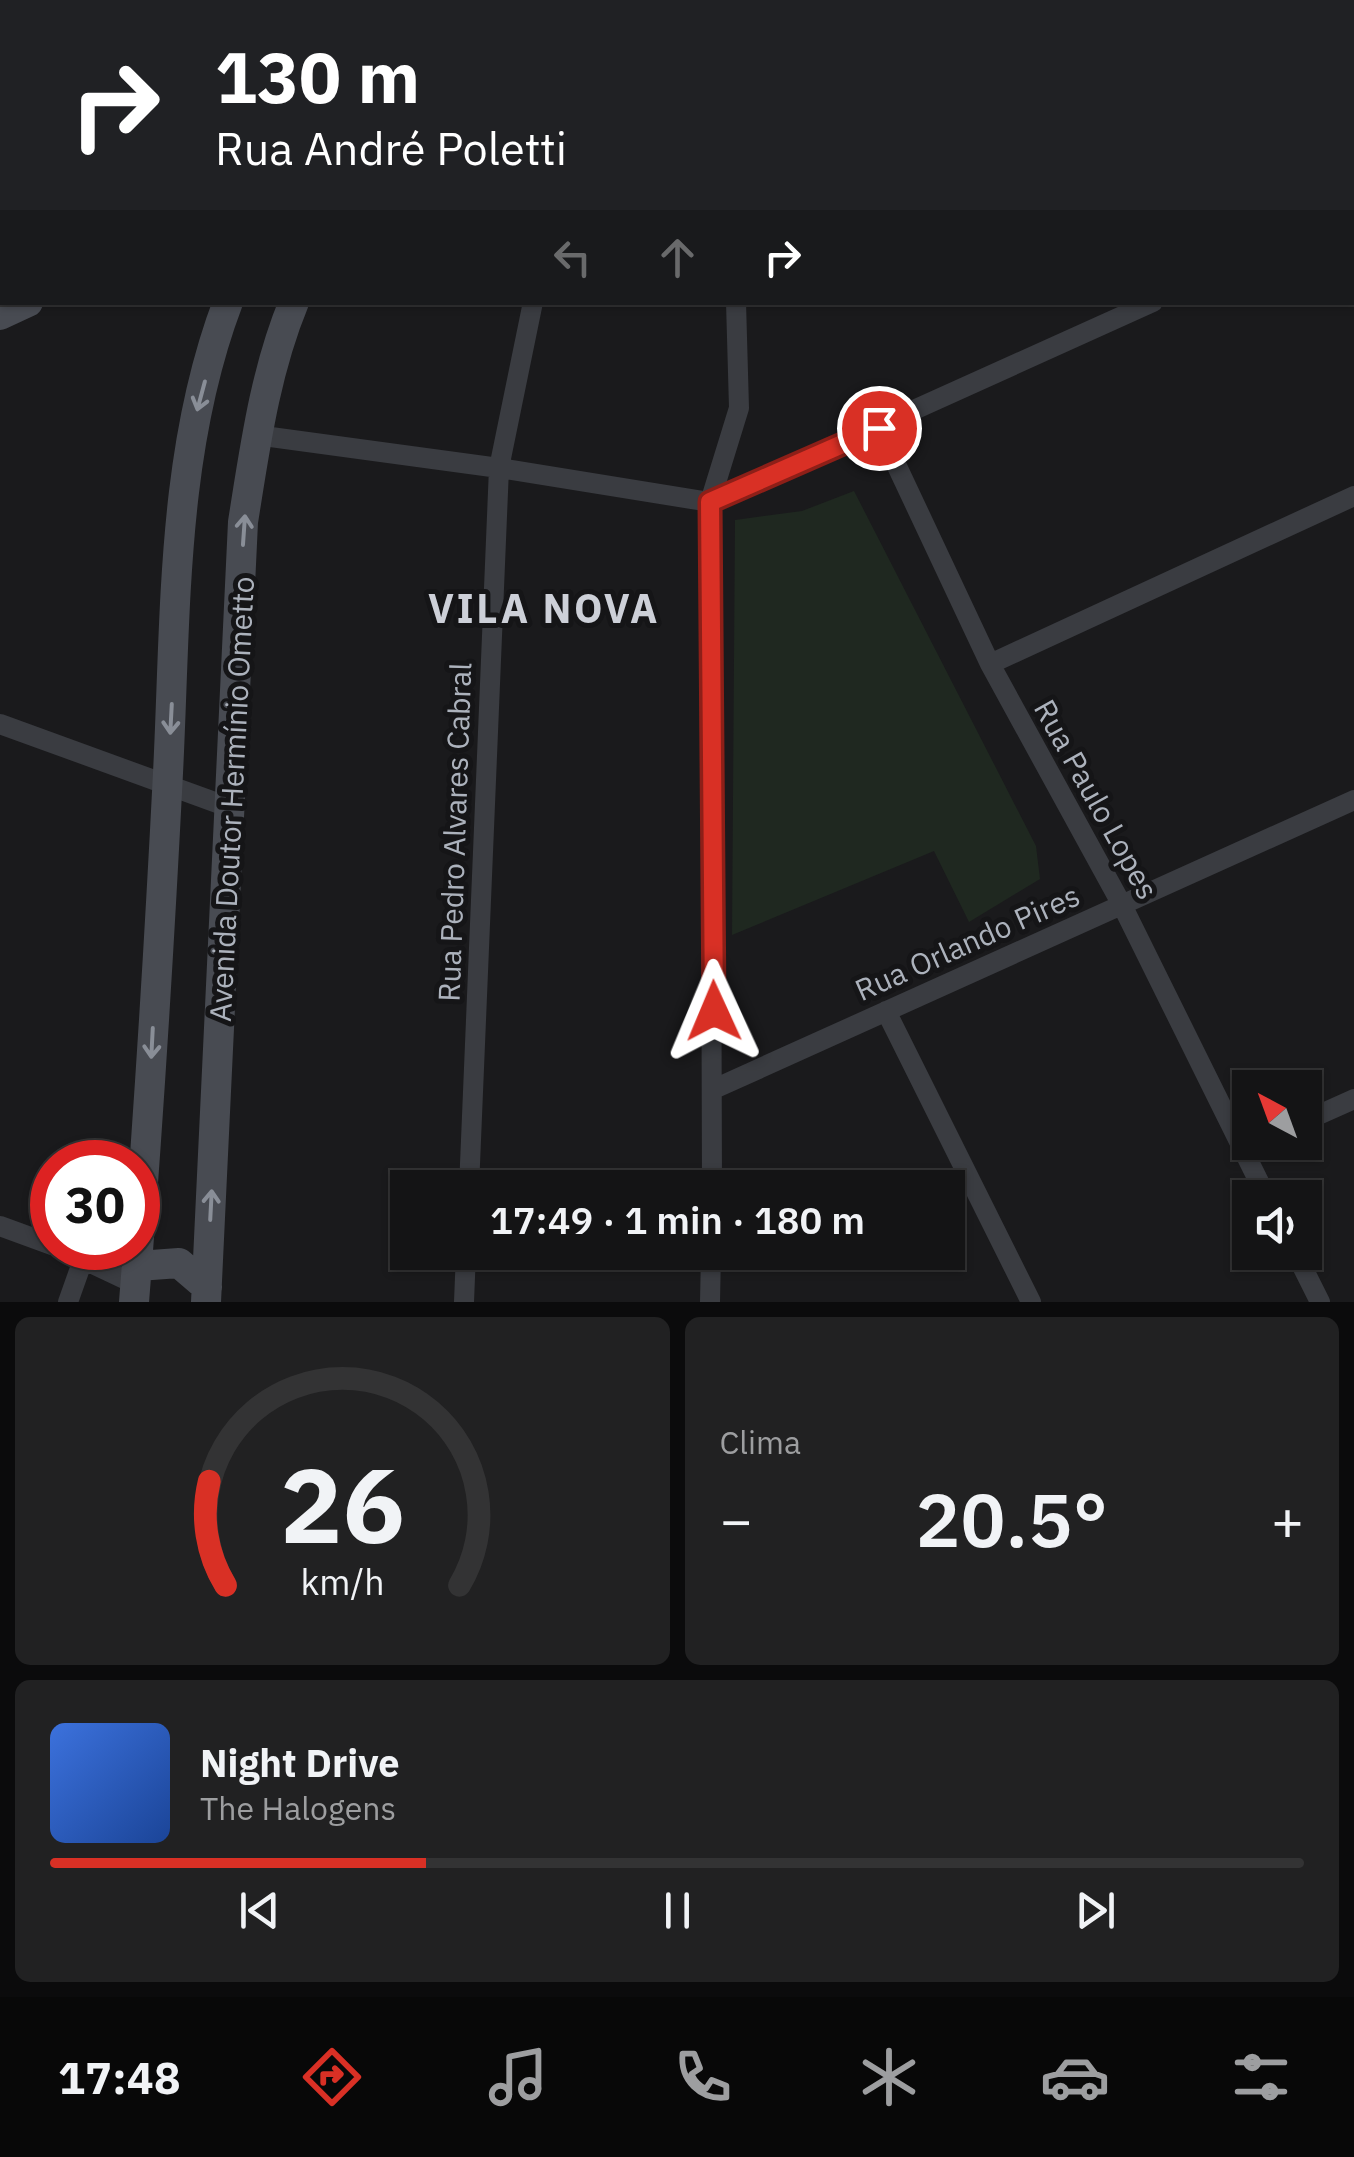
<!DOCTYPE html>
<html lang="pt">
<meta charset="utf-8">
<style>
body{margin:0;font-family:"IBM Plex Sans",sans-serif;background:#212122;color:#f1f3f6;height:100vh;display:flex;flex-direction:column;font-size:38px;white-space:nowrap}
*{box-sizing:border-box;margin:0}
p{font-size:32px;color:#9d9ea0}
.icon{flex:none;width:55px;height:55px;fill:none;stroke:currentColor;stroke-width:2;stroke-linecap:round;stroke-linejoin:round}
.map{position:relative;height:1302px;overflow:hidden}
.details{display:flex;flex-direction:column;gap:15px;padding:15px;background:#0b0b0c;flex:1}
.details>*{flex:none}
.guide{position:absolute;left:0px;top:0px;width:1355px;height:305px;box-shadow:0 2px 8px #0004,0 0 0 2px #333334;background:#202124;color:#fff;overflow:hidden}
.needle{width:65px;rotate:319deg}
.fabs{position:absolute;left:1232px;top:1070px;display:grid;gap:20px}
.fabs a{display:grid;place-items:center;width:90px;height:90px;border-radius:0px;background:#141415;box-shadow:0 2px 8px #0004,0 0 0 2px #333334;font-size:50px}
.speed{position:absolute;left:30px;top:1140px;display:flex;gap:20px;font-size:50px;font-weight:700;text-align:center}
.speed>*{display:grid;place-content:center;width:130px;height:130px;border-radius:50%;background:#141415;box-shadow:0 2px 8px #0004,0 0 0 2px #333334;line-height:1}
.speed .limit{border:15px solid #d22;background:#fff;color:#111}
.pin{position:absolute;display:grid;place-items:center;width:85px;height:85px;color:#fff;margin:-42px;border:5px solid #fff;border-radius:50%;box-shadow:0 2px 10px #0007}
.me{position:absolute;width:110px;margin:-55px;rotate:359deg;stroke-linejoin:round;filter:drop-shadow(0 0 8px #0008)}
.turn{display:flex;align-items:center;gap:35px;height:210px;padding:0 50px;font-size:45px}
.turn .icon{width:130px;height:130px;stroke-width:2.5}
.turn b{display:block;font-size:70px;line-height:85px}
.lanes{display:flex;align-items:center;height:95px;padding:0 50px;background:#0003;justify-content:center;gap:50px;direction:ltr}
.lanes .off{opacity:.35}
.big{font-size:75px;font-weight:600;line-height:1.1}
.details .card{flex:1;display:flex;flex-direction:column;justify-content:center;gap:15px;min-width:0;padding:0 35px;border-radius:15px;background:#212122}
.details .dial{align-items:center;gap:0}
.dial svg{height:260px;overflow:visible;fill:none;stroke:#333334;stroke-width:7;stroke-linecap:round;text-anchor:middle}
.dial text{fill:#f1f3f6;stroke:none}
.song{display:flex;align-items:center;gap:30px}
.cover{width:120px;height:120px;border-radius:15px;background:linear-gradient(135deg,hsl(220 70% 55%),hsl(220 70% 35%))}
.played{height:10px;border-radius:5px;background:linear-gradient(90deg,#d93025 30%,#333334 30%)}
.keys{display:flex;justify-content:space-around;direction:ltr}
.heat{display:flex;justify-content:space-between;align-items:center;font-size:55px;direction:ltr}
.details .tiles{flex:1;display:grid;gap:15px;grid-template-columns:1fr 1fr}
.card:last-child{grid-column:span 2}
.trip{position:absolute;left:390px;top:1170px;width:575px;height:100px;border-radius:0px;background:#141415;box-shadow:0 2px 8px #0004,0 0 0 2px #333334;font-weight:600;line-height:100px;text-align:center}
.menu{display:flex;height:160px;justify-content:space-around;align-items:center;background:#080808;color:#9d9ea0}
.menu .icon{width:70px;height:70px}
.menu .active{color:#d93025}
.menu b{font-size:45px;color:#f1f3f6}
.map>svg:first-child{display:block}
</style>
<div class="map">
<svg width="1354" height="1302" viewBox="0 0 1354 1302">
<rect width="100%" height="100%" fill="#1a1a1c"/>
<path fill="#1f2820" d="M854 491 1036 846 1040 879 969 922 934 851 732 935 735 520 802 511Z"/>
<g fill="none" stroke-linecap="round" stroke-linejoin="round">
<path stroke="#3a3c41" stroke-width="20" d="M917 0 919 2
M26 2 27 0
M594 2 595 0
M1203 2 1208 0
M0 75 2 68
M0 202 2 203
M1352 211H1354
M0 231H2
M879 428 990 664 1122 905 1267 1198
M256 435 499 468 710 502
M710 502 1153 302
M990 664 1354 496
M0 724 231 808
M886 1011 1031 1302
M714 1089 1354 800
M1305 1121 1354 1099
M469 1188 499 468 533 302
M712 1188 710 502 739 408 736 302
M0 1226 52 1245
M59 1248 135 1284
M1295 1252 1320 1302
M68 1302 84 1257
M464 1302 466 1252
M710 1302 711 1252"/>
<path stroke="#484b52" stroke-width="30" d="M315 2 316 0
M391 2 392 0
M643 2 648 0
M0 315 28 302
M138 1266 179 1263 207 1287
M134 1302C148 1126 159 950 168 773 176 616 171 452 228 302
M206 1302 243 522C255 447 265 372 294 302"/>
</g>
<defs><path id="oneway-shaft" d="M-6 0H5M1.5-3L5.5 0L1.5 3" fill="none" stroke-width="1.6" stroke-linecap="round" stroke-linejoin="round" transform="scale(2.5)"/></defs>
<g stroke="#898e97">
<use href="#oneway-shaft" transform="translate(201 396) rotate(105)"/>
<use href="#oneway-shaft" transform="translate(244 530) rotate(-86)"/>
<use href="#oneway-shaft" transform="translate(171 719) rotate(93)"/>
<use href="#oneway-shaft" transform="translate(152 1043) rotate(93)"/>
<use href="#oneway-shaft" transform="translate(211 1205) rotate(-87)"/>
</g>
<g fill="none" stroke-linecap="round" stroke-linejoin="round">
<defs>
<path id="route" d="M714 1011 710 502 879 428"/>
</defs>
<use href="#route" stroke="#8d1f18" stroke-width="25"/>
<use href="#route" stroke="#d93025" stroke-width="18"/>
</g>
<g text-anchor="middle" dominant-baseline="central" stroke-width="10" stroke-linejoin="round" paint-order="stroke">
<g font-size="30" fill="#acb2bc" stroke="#151517">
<text transform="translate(231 799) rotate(-87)">Avenida Doutor Hermínio Ometto</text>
<text transform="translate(1097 799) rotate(61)">Rua Paulo Lopes</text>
<text transform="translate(454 832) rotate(-88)">Rua Pedro Alvares Cabral</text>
<text transform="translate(967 942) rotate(-24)">Rua Orlando Pires</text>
</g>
<g font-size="40" font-weight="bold" letter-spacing="2.5" fill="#cdd0d8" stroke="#151517">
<text x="544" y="608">VILA NOVA</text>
</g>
</g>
</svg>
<div class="fabs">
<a><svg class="needle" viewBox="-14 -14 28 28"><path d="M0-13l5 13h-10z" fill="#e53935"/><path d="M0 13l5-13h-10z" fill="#9d9ea0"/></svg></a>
<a><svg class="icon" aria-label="sound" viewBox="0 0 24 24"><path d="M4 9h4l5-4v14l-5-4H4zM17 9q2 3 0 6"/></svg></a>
</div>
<div class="speed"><div class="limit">30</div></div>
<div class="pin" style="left:879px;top:428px;background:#d93025"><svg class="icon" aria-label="arrive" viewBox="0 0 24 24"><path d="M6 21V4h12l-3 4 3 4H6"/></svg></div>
<svg class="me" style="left:714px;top:1011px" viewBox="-20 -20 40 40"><path d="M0-17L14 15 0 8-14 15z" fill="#d93025" stroke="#fff" stroke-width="4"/></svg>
<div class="trip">17:49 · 1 min · 180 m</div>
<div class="guide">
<div class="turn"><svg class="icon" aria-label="right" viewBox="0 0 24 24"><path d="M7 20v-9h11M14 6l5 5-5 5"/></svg><div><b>130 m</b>Rua André Poletti</div></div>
<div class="lanes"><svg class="icon off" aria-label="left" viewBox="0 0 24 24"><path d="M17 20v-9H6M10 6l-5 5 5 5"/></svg><svg class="icon off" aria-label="ahead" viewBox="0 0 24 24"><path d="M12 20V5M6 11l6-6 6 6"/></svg><svg class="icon" aria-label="right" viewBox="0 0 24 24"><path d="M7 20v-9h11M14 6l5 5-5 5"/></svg></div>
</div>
</div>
<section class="details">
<div class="tiles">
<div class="card dial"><svg viewBox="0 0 100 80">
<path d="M14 69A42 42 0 1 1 86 69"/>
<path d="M14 69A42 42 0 0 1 9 37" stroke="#d93025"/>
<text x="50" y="56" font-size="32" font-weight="700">26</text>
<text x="50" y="72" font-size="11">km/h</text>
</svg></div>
<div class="card"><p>Clima</p>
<div class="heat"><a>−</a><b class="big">20.5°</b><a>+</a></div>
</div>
<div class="card">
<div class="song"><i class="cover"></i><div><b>Night Drive</b><p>The Halogens</p></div></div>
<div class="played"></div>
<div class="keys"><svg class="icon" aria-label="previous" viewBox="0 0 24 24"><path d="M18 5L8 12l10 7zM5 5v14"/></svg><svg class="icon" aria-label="pause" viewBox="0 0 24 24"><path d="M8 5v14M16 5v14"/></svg><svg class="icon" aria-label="next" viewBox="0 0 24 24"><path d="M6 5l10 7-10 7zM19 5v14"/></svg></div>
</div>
</div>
</section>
<nav class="menu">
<b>17:48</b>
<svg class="icon active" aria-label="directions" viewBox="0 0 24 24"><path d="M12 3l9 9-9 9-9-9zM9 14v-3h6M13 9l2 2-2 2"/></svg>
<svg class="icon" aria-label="music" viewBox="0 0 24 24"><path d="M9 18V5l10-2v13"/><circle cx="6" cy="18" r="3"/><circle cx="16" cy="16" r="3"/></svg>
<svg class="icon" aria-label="phone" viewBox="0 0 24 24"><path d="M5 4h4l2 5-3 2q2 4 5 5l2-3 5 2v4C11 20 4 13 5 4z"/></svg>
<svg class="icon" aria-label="climate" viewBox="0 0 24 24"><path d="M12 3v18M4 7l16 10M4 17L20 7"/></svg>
<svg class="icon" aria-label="car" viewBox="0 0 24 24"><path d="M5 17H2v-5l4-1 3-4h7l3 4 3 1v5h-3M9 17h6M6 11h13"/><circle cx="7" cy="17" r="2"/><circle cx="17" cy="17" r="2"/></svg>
<svg class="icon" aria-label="filters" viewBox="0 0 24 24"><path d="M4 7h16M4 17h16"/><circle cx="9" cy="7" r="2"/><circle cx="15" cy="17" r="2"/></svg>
</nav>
